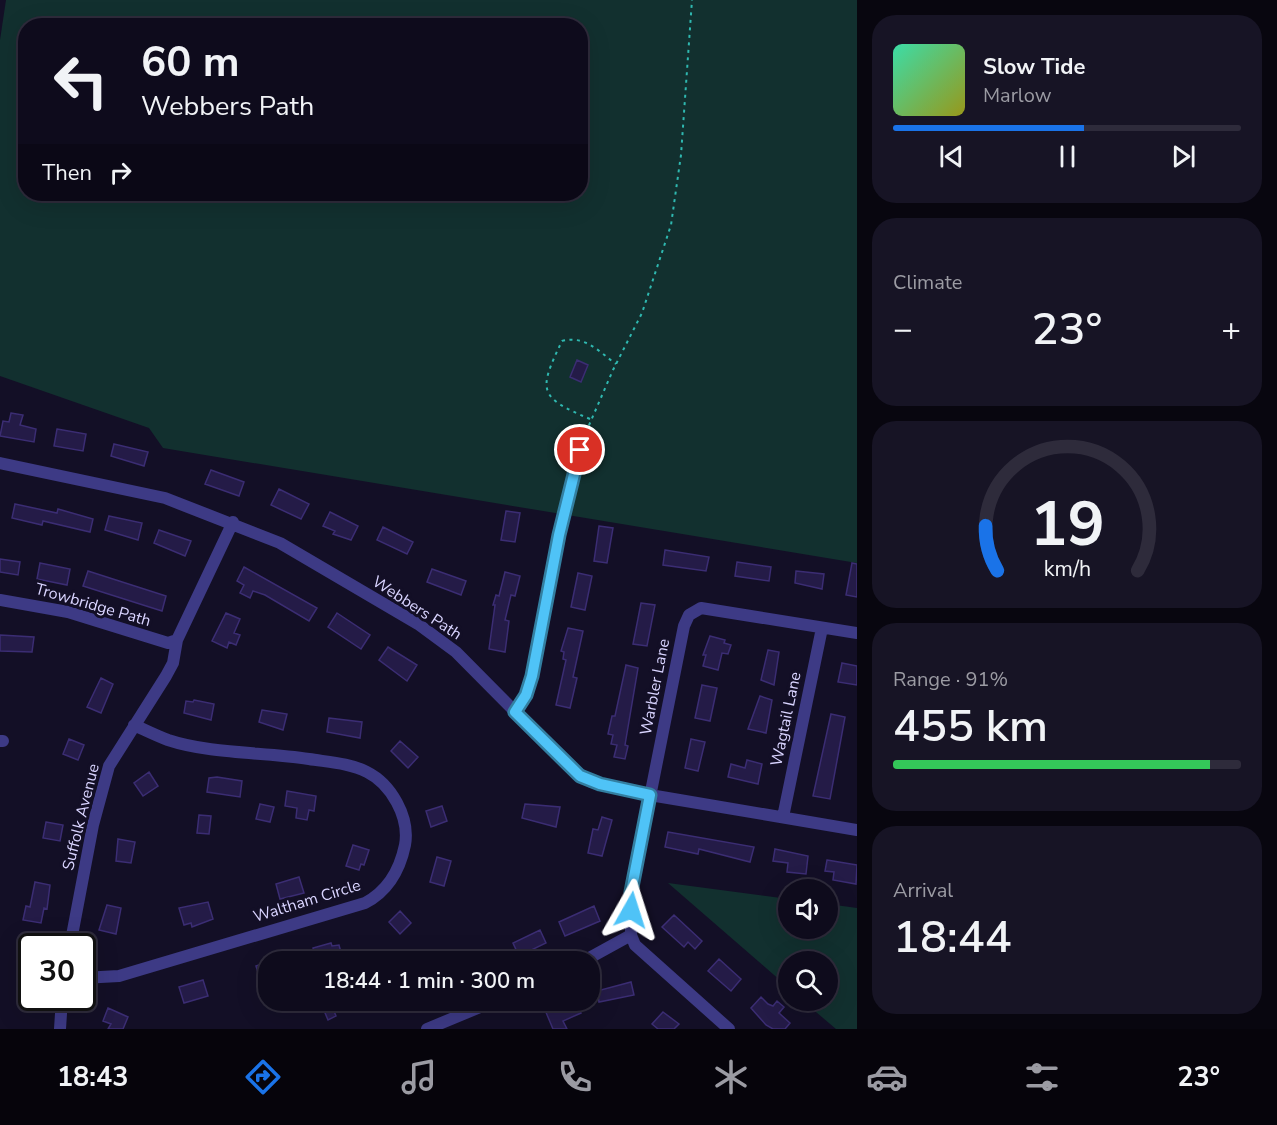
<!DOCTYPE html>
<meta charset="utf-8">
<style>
body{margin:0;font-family:"Nunito Sans",sans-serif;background:#171425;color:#f1f3f6;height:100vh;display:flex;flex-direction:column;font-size:22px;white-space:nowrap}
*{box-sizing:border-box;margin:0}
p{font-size:20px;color:#9b9ba3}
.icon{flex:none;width:33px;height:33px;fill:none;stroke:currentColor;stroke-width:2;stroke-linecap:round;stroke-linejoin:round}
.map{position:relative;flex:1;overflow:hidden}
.side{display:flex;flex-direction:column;gap:15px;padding:15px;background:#08060f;width:420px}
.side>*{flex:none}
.banner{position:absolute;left:18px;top:18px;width:570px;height:183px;border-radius:24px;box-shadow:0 6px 24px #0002,0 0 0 2px #2e2b3b;background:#0e0b1c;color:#f1f3f6;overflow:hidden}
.controls{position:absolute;left:778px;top:879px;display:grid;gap:12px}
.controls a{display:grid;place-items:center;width:60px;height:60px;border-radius:50%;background:#0e0b1c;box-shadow:0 6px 24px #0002,0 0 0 2px #2e2b3b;font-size:30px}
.speed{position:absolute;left:18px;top:933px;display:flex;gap:12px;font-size:30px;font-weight:700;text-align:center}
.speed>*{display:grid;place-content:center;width:78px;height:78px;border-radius:50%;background:#0e0b1c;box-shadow:0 6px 24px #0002,0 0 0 2px #2e2b3b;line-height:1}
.speed .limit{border:3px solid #111;border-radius:9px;background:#fff;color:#111}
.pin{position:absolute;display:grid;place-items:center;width:51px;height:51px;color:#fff;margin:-26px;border:3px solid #fff;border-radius:50%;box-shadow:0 2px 6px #0007}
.me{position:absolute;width:66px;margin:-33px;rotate:6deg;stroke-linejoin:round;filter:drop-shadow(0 0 4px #0008)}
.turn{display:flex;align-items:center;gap:21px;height:126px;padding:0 24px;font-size:27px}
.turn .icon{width:78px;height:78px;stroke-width:2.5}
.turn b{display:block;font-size:42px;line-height:51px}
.then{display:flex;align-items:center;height:57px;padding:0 24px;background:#0003;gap:12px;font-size:22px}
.big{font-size:45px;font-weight:600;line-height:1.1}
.side .widget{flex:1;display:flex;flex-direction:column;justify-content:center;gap:9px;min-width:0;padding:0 21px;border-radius:24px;background:#171425}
.side .dial{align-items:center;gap:0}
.dial svg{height:156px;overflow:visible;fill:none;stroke:#2e2b3b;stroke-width:7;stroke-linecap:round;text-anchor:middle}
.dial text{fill:#f1f3f6;stroke:none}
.song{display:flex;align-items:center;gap:18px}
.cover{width:72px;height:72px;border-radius:9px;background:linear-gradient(135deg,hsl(160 70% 55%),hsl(60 70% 35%))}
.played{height:6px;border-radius:3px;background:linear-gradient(90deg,#1a73e8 55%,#2e2b3b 55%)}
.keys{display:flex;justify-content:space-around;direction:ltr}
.heat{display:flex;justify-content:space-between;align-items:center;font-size:33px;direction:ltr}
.charge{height:9px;border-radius:4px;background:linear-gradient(90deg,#34c759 91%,#2e2b3b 0)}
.trip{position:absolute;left:258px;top:951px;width:342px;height:60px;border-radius:24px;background:#0e0b1c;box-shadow:0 6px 24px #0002,0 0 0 2px #2e2b3b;font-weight:600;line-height:60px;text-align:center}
.tab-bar{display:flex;height:96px;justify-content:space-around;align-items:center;background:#06040b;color:#9b9ba3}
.tab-bar .icon{width:42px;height:42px}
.tab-bar .active{color:#1a73e8}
.tab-bar b{font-size:27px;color:#f1f3f6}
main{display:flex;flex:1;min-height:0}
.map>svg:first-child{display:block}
</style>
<main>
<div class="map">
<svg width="857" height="1029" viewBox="0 0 857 1029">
<rect width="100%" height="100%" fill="#130f26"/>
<path fill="#12302f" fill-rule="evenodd" d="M6 0H857V563L163 448 149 428 0 376V40ZM26 26H580V194H26Z
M668 883 789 899V928H828V904L857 908V1029H836L803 1001 828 1000V962H789V988Z"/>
<path fill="#241b47" stroke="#3b2d73" stroke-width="1.5" d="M577 360 588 365 581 382 570 377Z
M11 413 23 415 20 425 36 429 34 442 0 436 3 421 9 422Z
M57 429 86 434 83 451 54 446Z
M114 444 148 452 144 466 111 456Z
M211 470 244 482 239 496 205 484Z
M279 489 309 504 301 519 271 505Z
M15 504 57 513 58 509 93 519 90 532 43 521 42 525 12 518Z
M506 511 520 513 515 542 501 540Z
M330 512 358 526 351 540 333 534 335 531 323 526Z
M109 516 142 523 138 540 105 530Z
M599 526 613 528 607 563 594 561Z
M383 527 413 542 407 554 377 540Z
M159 530 191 541 185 556 154 543Z
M665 550 709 557 706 571 663 565Z
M0 559 20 562 18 575 0 572Z
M737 562 771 567 769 581 735 576Z
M40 563 70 569 67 585 37 579Z
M852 563 857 564V597L846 595Z
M244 567 317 608 309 621 265 595 253 591 250 598 240 593 244 585 237 581Z
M432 569 466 581 461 595 427 582Z
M88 571 166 596 162 611 83 586Z
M796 571 824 574 822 589 795 583Z
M505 572 520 576 515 596 511 595 505 620 509 621 505 652 489 649 495 605H493L496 595 499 596Z
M578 573 592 576 585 610 571 607Z
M641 603 655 605 647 646 633 644Z
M226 613 240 619 234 633 240 635 236 645 229 642 227 648 212 641Z
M337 613 370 635 361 649 328 627Z
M568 628 583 631 573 677 577 678 570 708 556 705 566 660 563 659 564 652 561 651Z
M0 635 34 637 32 652 0 651Z
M710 636 725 640 724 643 731 645 728 654 722 653 718 670 703 666 706 655H703Z
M388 647 417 665 407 681 379 660Z
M768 650 779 652 774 685 761 680Z
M842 663 857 666V685L838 682Z
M626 665 638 668 625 745 628 746 625 759 614 757 617 745 611 744 613 735 608 734 612 716H615Z
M101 678 113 684 101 713 87 707Z
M702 685 717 688 710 721 695 718Z
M760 696 772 700 766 733 748 729Z
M194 700 214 704 211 720 184 713 186 701 193 702Z
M262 710 287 714 283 730 259 722Z
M831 714 845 717 830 799 813 796Z
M329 718 362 722 360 738 327 732Z
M69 739 84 745 78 760 63 754Z
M691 739 705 742 698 771 685 768Z
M400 741 418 757 408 768 391 751Z
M747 760 762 764 758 784 728 777 731 764 745 768Z
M149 772 158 786 143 796 134 783Z
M217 777 242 781 240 797 207 792 209 778Z
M287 791 316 796 314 811 309 810 307 820 296 818 297 808 285 806Z
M260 804 274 807 270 822 256 819Z
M525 804 560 807 556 827 522 818Z
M442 806 447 821 431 827 426 811Z
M199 815 211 816 209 834 197 833Z
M602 817 612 820 602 856 588 853 593 829 598 830Z
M46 822 63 825 60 841 43 838Z
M668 832 754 847 750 862 699 849 698 854 665 847Z
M118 839 135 842 131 863 116 861Z
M353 845 369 850 364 865 361 864 359 870 346 866Z
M775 849 808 856 806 874 787 872 788 863 773 861Z
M437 857 451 861 444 886 430 882Z
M827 860 857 865 856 884 833 880 834 872 825 871Z
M299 877 304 893 280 899 276 884Z
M35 882 50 885 47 909 44 908 41 923 23 920 26 906 30 907Z
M208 902 213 919 192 927 191 923 184 925 179 908Z
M107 905 121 908 116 934 99 930Z
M594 906 600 921 565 936 559 922Z
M400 911 411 923 400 934 389 922Z
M674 915 702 941 695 949 688 942 684 947 662 927Z
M540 930 546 943 519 956 513 943Z
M331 943 332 946 339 945 342 956 316 962 313 948Z
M496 950 501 962H468Z
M21 956 32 957V975L19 974Z
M719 959 741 979 731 991 708 971Z
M268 962V999H266L256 966Z
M203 980 208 996 184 1003 179 987Z
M631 982 634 995 599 1002 597 991Z
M761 997 768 1004 773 1006 777 1001 784 1007 779 1013 790 1023 785 1029H773L766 1025 751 1008Z
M569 1000H575L581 1013 563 1021 567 1029H553L545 1010Z
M331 1004 336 1016 328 1020 323 1008Z
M108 1008 128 1017 123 1029H108L111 1024 103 1021Z
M663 1012 679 1024 674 1029H658L652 1024Z"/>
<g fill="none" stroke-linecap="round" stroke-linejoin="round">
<path stroke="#2fb8b0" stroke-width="2" stroke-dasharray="3 4.5" stroke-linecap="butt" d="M590 419C538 397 538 391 562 341 585 335 598 351 616 364
M583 439 613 370 642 313 671 225 681 155 692 0"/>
<path stroke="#3d3a85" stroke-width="12" d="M0 463 165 498 280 543 418 624 456 652 569 766 591 782 650 795 857 830
M0 600 68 612 168 643 177 640
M515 712 526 695 532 676 559 535 580 450
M0 741H3
M783 817 822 628
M631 935V892L684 626 689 615 701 608 857 633
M70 946 93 825 109 766 166 676 173 663 177 640 233 522
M582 962 631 935 635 945 729 1029
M82 978 119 976 365 903C388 891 400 869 405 845 410 817 391 784 367 772 350 763 327 762 309 759 264 752 210 754 168 740 157 736 145 730 134 725
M60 1029 62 998
M427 1029 497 1000"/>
</g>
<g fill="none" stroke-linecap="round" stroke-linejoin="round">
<defs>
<path id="route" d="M580 450 559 535 532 676 526 695 515 712 580 776 600 784 650 795 631 892V910"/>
</defs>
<use href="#route" stroke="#337fa1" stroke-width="15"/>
<use href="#route" stroke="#4fc3f7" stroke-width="10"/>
</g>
<g text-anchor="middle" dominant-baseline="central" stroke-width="6" stroke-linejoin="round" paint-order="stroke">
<g font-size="16" fill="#d9d4ff" stroke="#130f26">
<text transform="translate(93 605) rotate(16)">Trowbridge Path</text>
<text transform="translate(417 608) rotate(33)">Webbers Path</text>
<text transform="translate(655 687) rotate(-79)">Warbler Lane</text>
<text transform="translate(786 719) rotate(-78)">Wagtail Lane</text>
<text transform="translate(81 817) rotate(-76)">Suffolk Avenue</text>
<text transform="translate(307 901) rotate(-17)">Waltham Circle</text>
</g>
</g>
</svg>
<div class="controls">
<a><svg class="icon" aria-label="sound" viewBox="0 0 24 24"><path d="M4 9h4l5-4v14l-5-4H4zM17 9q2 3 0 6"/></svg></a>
<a><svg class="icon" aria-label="search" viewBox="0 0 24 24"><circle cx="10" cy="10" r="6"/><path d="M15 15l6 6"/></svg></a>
</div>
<div class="speed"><div class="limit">30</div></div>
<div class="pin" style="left:580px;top:450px;background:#d93025"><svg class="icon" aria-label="arrive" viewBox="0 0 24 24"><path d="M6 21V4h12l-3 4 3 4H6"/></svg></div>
<svg class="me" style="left:631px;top:910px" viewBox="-20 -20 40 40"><path d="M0-17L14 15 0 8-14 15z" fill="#4fc3f7" stroke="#fff" stroke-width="4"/></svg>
<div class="trip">18:44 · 1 min · 300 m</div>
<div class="banner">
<div class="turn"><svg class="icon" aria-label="left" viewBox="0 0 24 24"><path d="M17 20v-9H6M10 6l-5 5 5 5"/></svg><div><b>60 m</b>Webbers Path</div></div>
<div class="then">Then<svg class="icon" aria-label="right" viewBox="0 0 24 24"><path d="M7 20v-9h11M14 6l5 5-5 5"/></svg></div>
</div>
</div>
<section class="side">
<div class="widget">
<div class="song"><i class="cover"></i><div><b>Slow Tide</b><p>Marlow</p></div></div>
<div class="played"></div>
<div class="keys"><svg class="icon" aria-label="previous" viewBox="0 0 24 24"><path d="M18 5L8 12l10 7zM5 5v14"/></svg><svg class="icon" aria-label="pause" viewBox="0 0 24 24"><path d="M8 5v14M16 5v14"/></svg><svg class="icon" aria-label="next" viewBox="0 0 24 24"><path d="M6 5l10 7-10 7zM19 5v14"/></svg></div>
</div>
<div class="widget"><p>Climate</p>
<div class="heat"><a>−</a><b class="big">23°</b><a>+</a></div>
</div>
<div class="widget dial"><svg viewBox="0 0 100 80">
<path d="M14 69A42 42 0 1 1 86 69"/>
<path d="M14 69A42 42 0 0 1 8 46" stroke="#1a73e8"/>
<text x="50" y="56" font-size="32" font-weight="700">19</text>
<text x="50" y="72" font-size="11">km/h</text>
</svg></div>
<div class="widget"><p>Range · 91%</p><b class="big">455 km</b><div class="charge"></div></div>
<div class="widget"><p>Arrival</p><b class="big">18:44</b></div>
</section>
</main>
<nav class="tab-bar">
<b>18:43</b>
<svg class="icon active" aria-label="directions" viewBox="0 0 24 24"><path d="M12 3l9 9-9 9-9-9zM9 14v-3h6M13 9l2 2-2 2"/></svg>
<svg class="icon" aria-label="music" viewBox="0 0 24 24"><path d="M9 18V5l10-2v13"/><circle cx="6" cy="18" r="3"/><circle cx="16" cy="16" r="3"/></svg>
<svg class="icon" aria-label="phone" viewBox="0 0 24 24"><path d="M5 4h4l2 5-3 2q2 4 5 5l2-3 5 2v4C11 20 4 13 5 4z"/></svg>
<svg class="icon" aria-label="climate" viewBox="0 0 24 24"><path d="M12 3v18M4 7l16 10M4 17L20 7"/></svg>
<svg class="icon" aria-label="car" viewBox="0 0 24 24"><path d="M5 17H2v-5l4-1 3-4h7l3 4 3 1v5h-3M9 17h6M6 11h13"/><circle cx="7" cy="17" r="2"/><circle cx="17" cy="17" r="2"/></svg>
<svg class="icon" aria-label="filters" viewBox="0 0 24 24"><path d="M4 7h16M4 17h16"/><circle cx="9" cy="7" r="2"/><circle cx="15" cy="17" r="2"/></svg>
<b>23°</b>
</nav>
